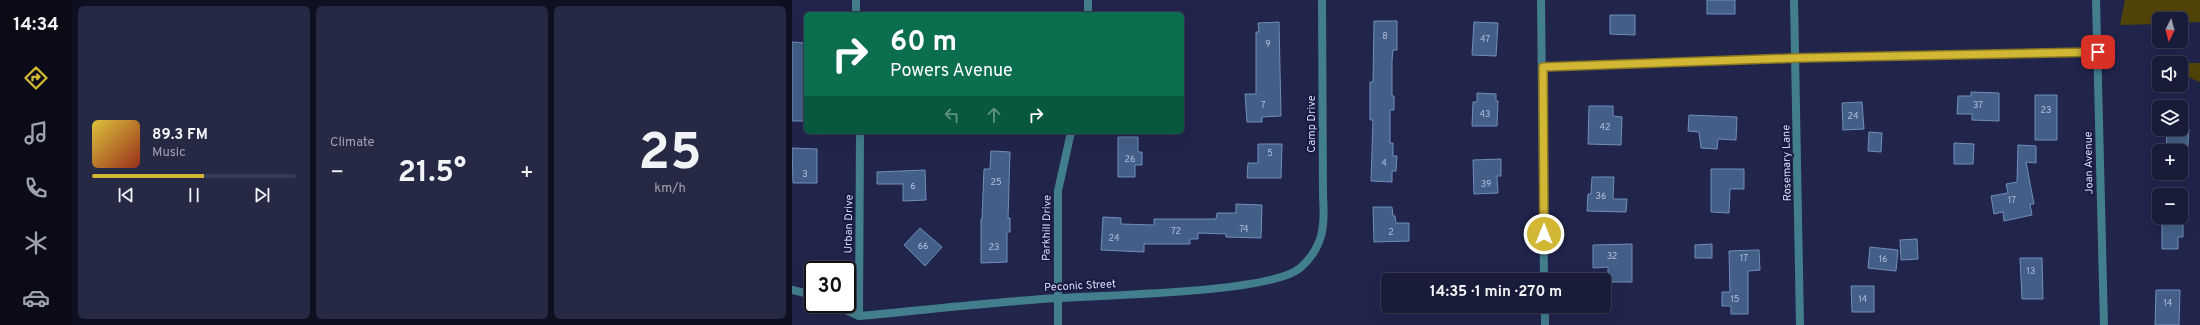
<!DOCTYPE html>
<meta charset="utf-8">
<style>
body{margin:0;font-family:Overpass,sans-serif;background:#262944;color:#f1f3f6;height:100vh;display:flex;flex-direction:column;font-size:15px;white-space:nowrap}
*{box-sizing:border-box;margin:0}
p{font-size:13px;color:#9fa1ae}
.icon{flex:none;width:22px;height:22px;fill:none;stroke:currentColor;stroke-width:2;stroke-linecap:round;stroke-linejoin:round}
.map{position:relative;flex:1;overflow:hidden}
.drawer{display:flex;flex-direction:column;gap:6px;padding:6px;background:#0e0f1f;width:720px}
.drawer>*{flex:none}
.top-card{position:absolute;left:12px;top:12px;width:380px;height:122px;border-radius:6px;box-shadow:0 4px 16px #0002,0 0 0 1px #373a53;background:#0b6e4f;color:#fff;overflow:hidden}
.needle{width:26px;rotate:186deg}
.buttons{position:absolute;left:1360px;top:12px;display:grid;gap:8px}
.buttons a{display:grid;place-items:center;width:36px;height:36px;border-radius:6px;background:#191c39;box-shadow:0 4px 16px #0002,0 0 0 1px #373a53;font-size:20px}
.speed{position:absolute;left:12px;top:261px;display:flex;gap:8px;font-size:20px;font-weight:700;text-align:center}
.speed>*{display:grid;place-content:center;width:52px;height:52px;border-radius:50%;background:#191c39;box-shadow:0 4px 16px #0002,0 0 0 1px #373a53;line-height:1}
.speed .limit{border:2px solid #111;border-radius:6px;background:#fff;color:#111}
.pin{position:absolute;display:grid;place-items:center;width:34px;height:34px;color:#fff;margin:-17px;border-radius:8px;box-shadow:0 2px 6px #0006}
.me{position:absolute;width:44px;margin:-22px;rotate:0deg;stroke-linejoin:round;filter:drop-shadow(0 0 3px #0008)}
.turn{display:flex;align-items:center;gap:14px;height:84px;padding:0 20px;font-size:18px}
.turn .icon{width:52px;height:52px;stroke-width:2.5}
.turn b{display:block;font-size:28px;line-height:34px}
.lanes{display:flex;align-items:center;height:38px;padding:0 20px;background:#0003;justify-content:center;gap:20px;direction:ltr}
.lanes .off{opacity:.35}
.big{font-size:30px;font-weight:700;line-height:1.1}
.drawer .tile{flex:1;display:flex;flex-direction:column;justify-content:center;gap:6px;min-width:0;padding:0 14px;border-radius:6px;background:#262944}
.drawer .dial{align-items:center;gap:0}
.dial b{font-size:52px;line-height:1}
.song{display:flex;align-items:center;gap:12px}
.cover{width:48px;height:48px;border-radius:6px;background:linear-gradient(135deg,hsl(50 70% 55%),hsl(10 70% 35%))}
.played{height:4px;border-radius:2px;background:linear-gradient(90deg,#d2b735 55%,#373a53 55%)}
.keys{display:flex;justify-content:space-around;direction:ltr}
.heat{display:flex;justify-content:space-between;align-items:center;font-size:22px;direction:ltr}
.drawer .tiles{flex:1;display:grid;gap:6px;grid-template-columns:repeat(3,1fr)}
.trip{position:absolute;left:589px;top:273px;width:230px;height:40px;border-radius:6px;background:#191c39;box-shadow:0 4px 16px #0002,0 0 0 1px #373a53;font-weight:700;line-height:40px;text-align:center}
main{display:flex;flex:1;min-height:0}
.tabs{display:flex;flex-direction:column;width:72px;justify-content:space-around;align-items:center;background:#0a0b17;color:#9fa1ae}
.tabs .icon{width:28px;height:28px}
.tabs .selected{color:#d2b735}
.tabs b{font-size:18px;color:#f1f3f6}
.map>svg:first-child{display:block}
</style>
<main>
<nav class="tabs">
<b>14:34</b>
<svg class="icon selected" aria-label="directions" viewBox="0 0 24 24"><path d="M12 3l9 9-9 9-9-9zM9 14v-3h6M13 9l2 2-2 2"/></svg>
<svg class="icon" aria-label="music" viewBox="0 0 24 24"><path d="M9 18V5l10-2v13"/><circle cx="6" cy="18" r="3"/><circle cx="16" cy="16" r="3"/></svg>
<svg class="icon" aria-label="phone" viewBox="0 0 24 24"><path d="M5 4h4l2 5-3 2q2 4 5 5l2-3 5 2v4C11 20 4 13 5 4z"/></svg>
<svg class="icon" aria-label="climate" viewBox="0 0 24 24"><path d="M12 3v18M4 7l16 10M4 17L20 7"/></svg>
<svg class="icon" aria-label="car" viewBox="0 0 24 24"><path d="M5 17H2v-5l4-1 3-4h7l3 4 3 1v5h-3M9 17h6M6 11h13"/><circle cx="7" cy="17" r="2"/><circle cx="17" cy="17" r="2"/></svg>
</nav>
<section class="drawer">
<div class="tiles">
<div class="tile">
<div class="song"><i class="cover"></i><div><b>89.3 FM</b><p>Music</p></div></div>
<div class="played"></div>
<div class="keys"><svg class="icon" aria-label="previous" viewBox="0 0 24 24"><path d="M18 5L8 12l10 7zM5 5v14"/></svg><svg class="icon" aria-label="pause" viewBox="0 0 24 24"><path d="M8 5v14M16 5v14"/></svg><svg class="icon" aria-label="next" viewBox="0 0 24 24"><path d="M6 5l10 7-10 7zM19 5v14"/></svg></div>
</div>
<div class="tile"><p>Climate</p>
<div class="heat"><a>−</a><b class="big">21.5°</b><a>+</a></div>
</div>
<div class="tile dial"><b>25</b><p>km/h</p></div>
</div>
</section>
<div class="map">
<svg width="1408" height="325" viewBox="0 0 1408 325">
<rect width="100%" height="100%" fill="#21254c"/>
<path fill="#514408" d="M1333 0H1408V22L1389 23V19H1367V24L1328 25Z
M1389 63H1408V82L1389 74Z"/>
<path fill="#435f87" stroke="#708eb8" d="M915 0H943V14H915Z
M818 15H843V35L818 34Z
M582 21H605V50H601L600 61V96H602V110H598V143H601V156H605L604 171H600V182L579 181 581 120H578V82H581Z
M487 22 489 116 470 117V122H455L453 94H464V32H467L466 23Z
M682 22 706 23 704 56 680 55Z
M0 42 14 43V121H0Z
M1179 92 1207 93V121L1180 120V114H1165L1166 96H1179Z
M685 93 704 94V101H706L705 126H680L681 102H685Z
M1243 95H1265V140H1243Z
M1070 102 1072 129 1051 130 1050 103Z
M797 106H821V116L830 117 829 145 796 144Z
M897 115 945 117 944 140 926 139 925 149 909 148 907 132 896 131Z
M1375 129H1397L1395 157H1391L1389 179 1372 178V173H1389V151H1374Z
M1077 132 1090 133 1089 152 1076 151Z
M326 137H346V152H350V165H343V177H326Z
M1162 143 1182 144 1181 164H1162Z
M466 144H490L489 178H455L456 163H466Z
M1226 145 1244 146V163L1234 162 1242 204H1238L1240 215 1212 221 1211 212 1202 214 1199 196 1216 193 1214 184 1225 182Z
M0 148 25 149V183H1Z
M199 151 218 152 216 218H218V232H215V262L189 263V219H190L192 169H198Z
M709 159V176H705L706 193 682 194 681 160Z
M919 169H952V189H938L937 213 919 212Z
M133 170 134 200 111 201V184H85V172Z
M800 177H822L821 199H835L834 212 795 211 796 194H799Z
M444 204 470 205 469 238 434 237V234L406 233V239H398V244H352V252L309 250 311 217 329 218V224L362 225V219H424L425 213H444Z
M581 207H600L601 216H603L604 223H617V241L582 242Z
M1370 217H1391V237H1386V249H1370Z
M128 228 150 247 133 266 112 245Z
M1125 239 1126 259 1109 260 1108 240Z
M840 244V282H816V267L801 268V245Z
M920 244V258H903V245Z
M1078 247 1106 250 1104 271 1076 268Z
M967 250 968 270 956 271V314H939V306H930V292H938L937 251Z
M1228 258H1250L1251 299H1230Z
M1059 286H1082V312H1060Z
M1364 290H1388L1387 325H1363Z"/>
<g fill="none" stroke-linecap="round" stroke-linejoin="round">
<path stroke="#437e8d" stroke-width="8" d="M64 0V14
M749 0 752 280
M1002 0 1008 325
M1304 0 1312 325
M296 14V0
M751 67 1004 58 1306 52
M0 290 21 295
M41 304 67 316C133 310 200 302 266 298 312 295 479 293 508 268 532 247 533 225 531 196L530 0
M753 306V325
M67 316 68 132
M266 325V191L279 132"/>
</g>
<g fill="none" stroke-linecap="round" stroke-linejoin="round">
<defs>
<path id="route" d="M752 234 751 67 1004 58 1306 52"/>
</defs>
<use href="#route" stroke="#872" stroke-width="10"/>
<use href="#route" stroke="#d2b735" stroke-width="7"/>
</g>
<g text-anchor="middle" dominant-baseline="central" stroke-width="4" stroke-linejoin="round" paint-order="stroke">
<g font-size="9" fill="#b3bedc">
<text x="593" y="36">8</text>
<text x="693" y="39">47</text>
<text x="476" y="44">9</text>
<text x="471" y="105">7</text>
<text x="1186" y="105">37</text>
<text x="1254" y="110">23</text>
<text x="693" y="114">43</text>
<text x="1061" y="116">24</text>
<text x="813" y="127">42</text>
<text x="478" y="153">5</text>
<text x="338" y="159">26</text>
<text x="592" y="163">4</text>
<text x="13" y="174">3</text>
<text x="204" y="182">25</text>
<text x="694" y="184">39</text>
<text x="121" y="186">6</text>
<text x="809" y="196">36</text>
<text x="1220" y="200">17</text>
<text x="452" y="229">74</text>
<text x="384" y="231">72</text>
<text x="599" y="232">2</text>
<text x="322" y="238">24</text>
<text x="131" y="246">66</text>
<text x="202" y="247">23</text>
<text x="820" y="256">32</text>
<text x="952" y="258">17</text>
<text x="1091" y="259">16</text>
<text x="1239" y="271">13</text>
<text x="943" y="299">15</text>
<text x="1071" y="299">14</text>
<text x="1376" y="303">14</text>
</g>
<g font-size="11" fill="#d8def8" stroke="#181a41">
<text transform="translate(520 124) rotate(-90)">Camp Drive</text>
<text transform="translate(995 163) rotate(-91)">Rosemary Lane</text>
<text transform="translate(1297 163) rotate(-91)">Joan Avenue</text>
<text transform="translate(57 224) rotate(-89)">Urban Drive</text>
<text transform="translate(255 228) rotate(-89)">Parkhill Drive</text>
<text transform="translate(288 286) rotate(-3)">Peconic Street</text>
</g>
</g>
</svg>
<div class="buttons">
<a><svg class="needle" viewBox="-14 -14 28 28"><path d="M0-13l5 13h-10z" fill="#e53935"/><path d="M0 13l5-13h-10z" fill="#9fa1ae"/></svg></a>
<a><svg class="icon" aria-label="sound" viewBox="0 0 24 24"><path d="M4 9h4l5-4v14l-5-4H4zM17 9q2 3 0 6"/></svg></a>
<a><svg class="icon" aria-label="layers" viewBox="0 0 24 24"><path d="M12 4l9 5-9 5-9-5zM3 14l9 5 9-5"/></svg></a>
<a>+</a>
<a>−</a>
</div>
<div class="speed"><div class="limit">30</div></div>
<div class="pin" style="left:1306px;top:52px;background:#d93025"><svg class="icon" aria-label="arrive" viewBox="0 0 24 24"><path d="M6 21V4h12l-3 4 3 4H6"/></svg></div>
<svg class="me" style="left:752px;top:234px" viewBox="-20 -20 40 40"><circle r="17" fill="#d2b735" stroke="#fff" stroke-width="3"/><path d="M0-11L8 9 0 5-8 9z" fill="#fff"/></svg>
<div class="trip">14:35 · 1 min · 270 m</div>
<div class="top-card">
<div class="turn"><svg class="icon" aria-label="right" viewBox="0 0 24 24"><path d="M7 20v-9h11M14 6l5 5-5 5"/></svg><div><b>60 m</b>Powers Avenue</div></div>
<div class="lanes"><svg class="icon off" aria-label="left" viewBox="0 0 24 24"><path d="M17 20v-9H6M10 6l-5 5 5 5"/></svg><svg class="icon off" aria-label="ahead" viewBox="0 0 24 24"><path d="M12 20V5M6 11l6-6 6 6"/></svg><svg class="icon" aria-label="right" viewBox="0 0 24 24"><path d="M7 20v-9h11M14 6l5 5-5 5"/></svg></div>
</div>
</div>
</main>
